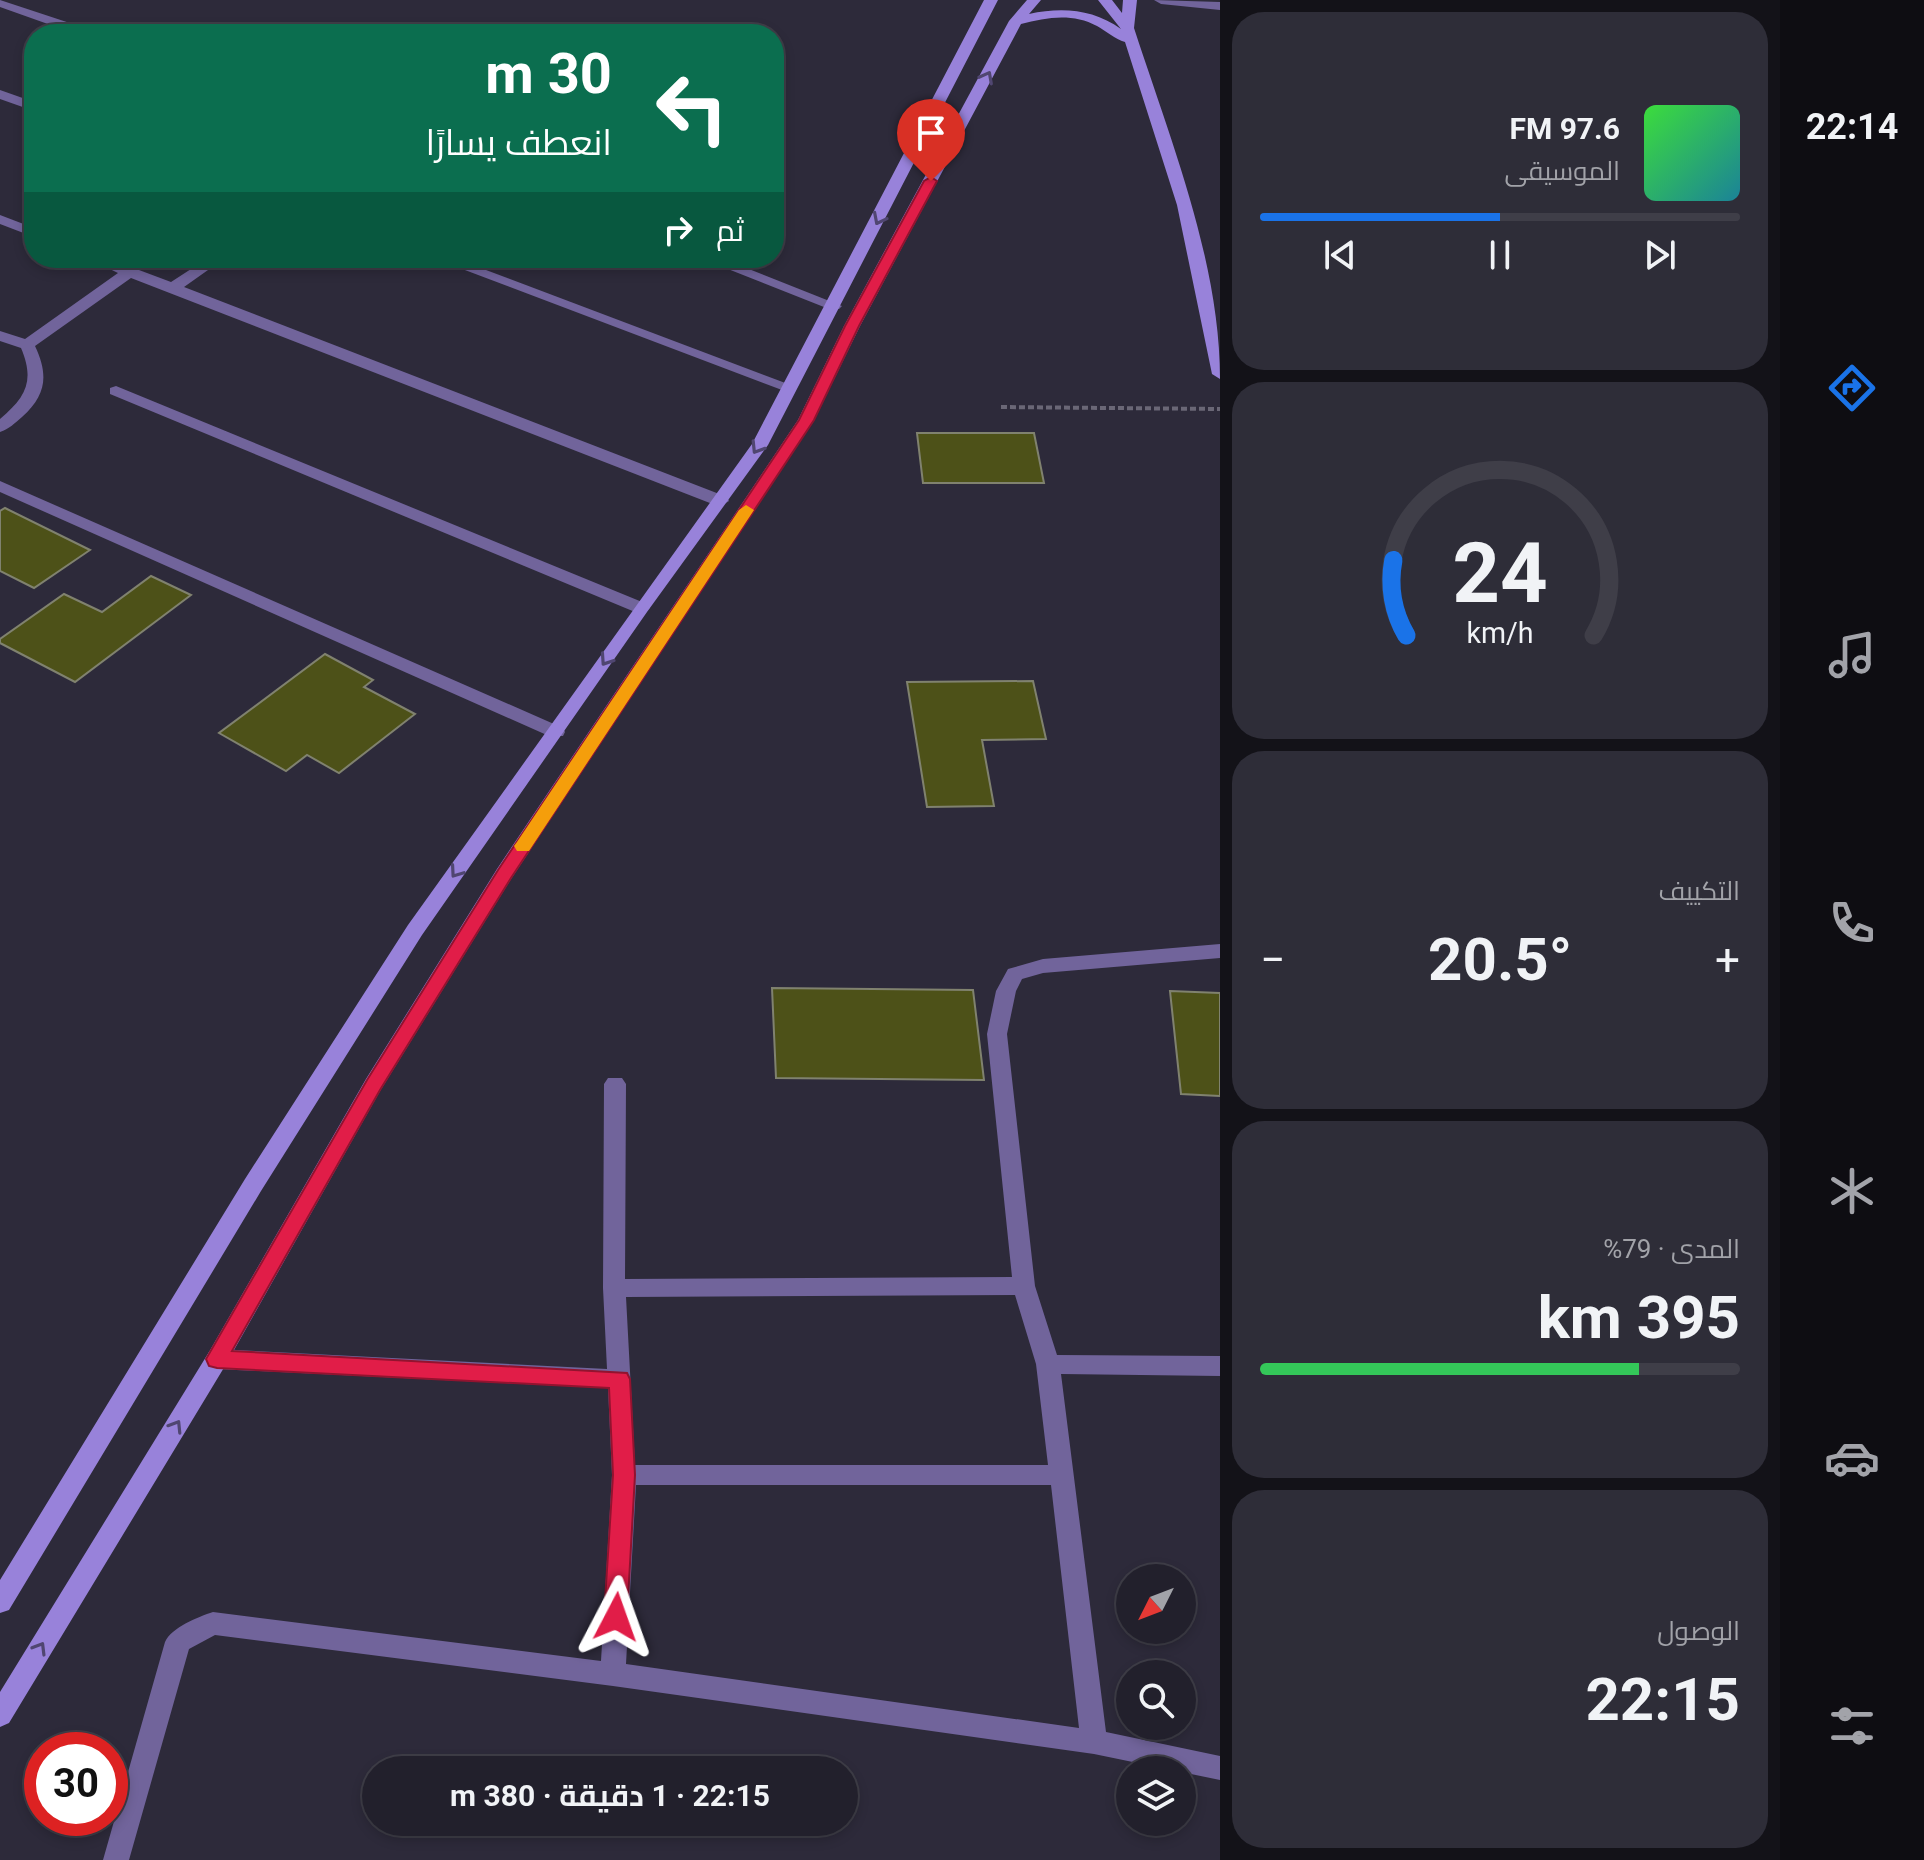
<!DOCTYPE html>
<html lang="ar">
<meta charset="utf-8">
<style>
body{margin:0;font-family:Roboto,Cairo,sans-serif;background:#2e2d38;color:#f1f3f6;direction:rtl;height:100vh;display:flex;flex-direction:column;font-size:30px;white-space:nowrap}
*{box-sizing:border-box;margin:0}
p{font-size:26px;color:#a2a3a9}
.icon{flex:none;width:44px;height:44px;fill:none;stroke:currentColor;stroke-width:2;stroke-linecap:round;stroke-linejoin:round}
.map{position:relative;flex:1;overflow:hidden;direction:ltr}
.sheet{display:flex;flex-direction:column;gap:12px;padding:12px;background:#131218;width:560px}
.sheet>*{flex:none}
.guide{position:absolute;left:24px;top:24px;width:760px;height:244px;border-radius:32px;box-shadow:0 4px 12px #0003,0 0 0 2px #3f3e48;direction:rtl;background:#0b6e4f;color:#fff;overflow:hidden}
.needle{width:52px;rotate:228deg}
.tools{position:absolute;left:1116px;top:1564px;display:grid;gap:16px}
.tools a{display:grid;place-items:center;width:80px;height:80px;border-radius:50%;background:#22202c;box-shadow:0 4px 12px #0003,0 0 0 2px #3f3e48;font-size:40px}
.speed{position:absolute;left:24px;top:1732px;display:flex;gap:16px;font-size:40px;font-weight:700;text-align:center}
.speed>*{display:grid;place-content:center;width:104px;height:104px;border-radius:50%;background:#22202c;box-shadow:0 4px 12px #0003,0 0 0 2px #3f3e48;line-height:1}
.speed .limit{border:12px solid #d22;background:#fff;color:#111}
.pin{position:absolute;display:grid;place-items:center;width:68px;height:68px;color:#fff;margin:-82px -34px;border-radius:50% 50% 50% 0;rotate:-45deg;box-shadow:0 0 8px #0007}
.pin .icon{rotate:45deg}
.me{position:absolute;width:88px;margin:-44px;rotate:4deg;stroke-linejoin:round;filter:drop-shadow(0 0 6px #0008)}
.turn{display:flex;align-items:center;gap:28px;height:168px;padding:0 40px;font-size:36px}
.turn .icon{width:104px;height:104px;stroke-width:2.5}
.turn b{display:block;font-size:56px;line-height:68px}
.then{display:flex;align-items:center;height:76px;padding:0 40px;background:#0003;gap:16px;font-size:30px}
.big{font-size:60px;font-weight:700;line-height:1.1}
.sheet .tile{flex:1;display:flex;flex-direction:column;justify-content:center;gap:12px;min-width:0;padding:0 28px;border-radius:32px;background:#2e2d38}
.sheet .dial{align-items:center;gap:0}
.dial svg{height:208px;overflow:visible;fill:none;stroke:#3f3e48;stroke-width:7;stroke-linecap:round;text-anchor:middle}
.dial text{fill:#f1f3f6;stroke:none}
.song{display:flex;align-items:center;gap:24px}
.cover{width:96px;height:96px;border-radius:12px;background:linear-gradient(135deg,hsl(120 70% 55%),hsl(190 70% 35%))}
.played{height:8px;border-radius:4px;background:linear-gradient(90deg,#1a73e8 50%,#3f3e48 50%)}
.keys{display:flex;justify-content:space-around;direction:ltr}
.heat{display:flex;justify-content:space-between;align-items:center;font-size:44px;direction:ltr}
.charge{height:12px;border-radius:6px;background:linear-gradient(90deg,#34c759 79%,#3f3e48 0)}
.trip{position:absolute;left:362px;top:1756px;width:496px;height:80px;border-radius:40px;background:#22202c;box-shadow:0 4px 12px #0003,0 0 0 2px #3f3e48;font-weight:700;line-height:80px;text-align:center;direction:rtl}
main{display:flex;flex:1;min-height:0}
.dock{display:flex;flex-direction:column;width:144px;justify-content:space-around;align-items:center;background:#0e0d12;color:#a2a3a9}
.dock .icon{width:56px;height:56px}
.dock .on{color:#1a73e8}
.dock b{font-size:36px;color:#f1f3f6}
.map>svg:first-child{display:block}
</style>
<main>
<nav class="dock">
<b>22:14</b>
<svg class="icon on" aria-label="directions" viewBox="0 0 24 24"><path d="M12 3l9 9-9 9-9-9zM9 14v-3h6M13 9l2 2-2 2"/></svg>
<svg class="icon" aria-label="music" viewBox="0 0 24 24"><path d="M9 18V5l10-2v13"/><circle cx="6" cy="18" r="3"/><circle cx="16" cy="16" r="3"/></svg>
<svg class="icon" aria-label="phone" viewBox="0 0 24 24"><path d="M5 4h4l2 5-3 2q2 4 5 5l2-3 5 2v4C11 20 4 13 5 4z"/></svg>
<svg class="icon" aria-label="climate" viewBox="0 0 24 24"><path d="M12 3v18M4 7l16 10M4 17L20 7"/></svg>
<svg class="icon" aria-label="car" viewBox="0 0 24 24"><path d="M5 17H2v-5l4-1 3-4h7l3 4 3 1v5h-3M9 17h6M6 11h13"/><circle cx="7" cy="17" r="2"/><circle cx="17" cy="17" r="2"/></svg>
<svg class="icon" aria-label="filters" viewBox="0 0 24 24"><path d="M4 7h16M4 17h16"/><circle cx="9" cy="7" r="2"/><circle cx="15" cy="17" r="2"/></svg>
</nav>
<section class="sheet">
<div class="tile">
<div class="song"><i class="cover"></i><div><b>97.6 FM</b><p>الموسيقى</p></div></div>
<div class="played"></div>
<div class="keys"><svg class="icon" aria-label="previous" viewBox="0 0 24 24"><path d="M18 5L8 12l10 7zM5 5v14"/></svg><svg class="icon" aria-label="pause" viewBox="0 0 24 24"><path d="M8 5v14M16 5v14"/></svg><svg class="icon" aria-label="next" viewBox="0 0 24 24"><path d="M6 5l10 7-10 7zM19 5v14"/></svg></div>
</div>
<div class="tile dial"><svg viewBox="0 0 100 80">
<path d="M14 69A42 42 0 1 1 86 69"/>
<path d="M14 69A42 42 0 0 1 9 40" stroke="#1a73e8"/>
<text x="50" y="56" font-size="32" font-weight="700">24</text>
<text x="50" y="72" font-size="11">km/h</text>
</svg></div>
<div class="tile"><p>التكييف</p>
<div class="heat"><a>−</a><b class="big">20.5°</b><a>+</a></div>
</div>
<div class="tile"><p>المدى · 79%</p><b class="big">395 km</b><div class="charge"></div></div>
<div class="tile"><p>الوصول</p><b class="big">22:15</b></div>
</section>
<div class="map">
<svg width="1220" height="1860" viewBox="0 0 1220 1860">
<rect width="100%" height="100%" fill="#2d2a3a"/>
<path fill="#4d5118" stroke="#80826f" stroke-width="2" d="M917 433H1034L1044 483H923Z
M5 508 90 550 34 588 0 571V511Z
M151 576 191 595 75 682 0 643V639L64 594 102 612Z
M325 654 373 680 364 687 415 714 339 773 307 755 286 771 219 733Z
M1033 681 1046 739 982 740 994 806 927 807 907 682Z
M772 988 973 990 984 1080 776 1078Z
M1170 991 1220 993V1096L1181 1094Z"/>
<g fill="none" stroke-linecap="round" stroke-linejoin="round">
<path stroke="#6a6776" stroke-width="4" stroke-dasharray="6 3" stroke-linecap="butt" d="M1001 407 1220 409"/>
<path fill="#71649b" fill-rule="evenodd" d="M0 0 94 31 96 34H76L0 7Z
M1154 0 1220 2V10L1161 4Z
M0 90 34 102V111L0 99Z
M0 215 34 228V237L0 224Z
M87 258H107L171 282 208 258H225L184 287 727 497 729 501 721 506 715 505 131 278 35 346C49 376 46 395 22 417 15 423 9 429 0 432V419C26 397 35 381 21 348L0 341V331L25 339 118 273Z
M433 258H454L796 387 794 390H782Z
M700 258H721L842 306 839 309H829Z
M116 386 647 604 650 608 641 613 635 612 110 394V388Z
M0 481 563 728 565 732 563 736H549L0 492Z
M1220 944V958L1043 973 1022 979 1016 991 1007 1034 1035 1286 1057 1355 1220 1356V1376L1061 1374 1106 1732 1220 1756V1780L1094 1754 613 1686 215 1635 189 1649 129 1860H103L165 1642C172 1627 198 1617 213 1612L601 1661 612 1475 608 1388 217 1369 209 1366 205 1359 209 1352 217 1349 607 1369 603 1288 604 1084 608 1078H622L626 1084 625 1279 1012 1277 987 1034 996 991 1008 969 1043 959ZM1015 1295 1036 1364 1048 1465H635L626 1297ZM636 1485H1051L1079 1728 626 1664Z"/>
<path fill="#9882da" fill-rule="evenodd" d="M984 0H998L768 445 647 612 422 935 261 1191 9 1610 0 1613V1580L245 1179 408 925 752 444Z
M1027 0H1041L1029 14C1062 7 1093 9 1121 29L1098 0H1112L1122 13 1123 0H1137L1134 28C1170 139 1220 261 1220 379L1212 374 1177 205 1125 42C1115 39 1106 31 1097 26 1073 13 1047 17 1021 24L860 326 814 420 511 879 380 1091 225 1366 9 1723 0 1727V1692L209 1352 366 1079 497 869 798 420 844 326 1009 21Z"/>
</g>
<defs><path id="oneway-chevron" d="M-2-3.5L2.5 0L-2 3.5" fill="none" stroke-width="1.6" stroke-linecap="round" stroke-linejoin="round" transform="scale(2)"/></defs>
<g stroke="#504671">
<use href="#oneway-chevron" transform="translate(987 77) rotate(-62)"/>
<use href="#oneway-chevron" transform="translate(879 219) rotate(117)"/>
<use href="#oneway-chevron" transform="translate(757 448) rotate(122)"/>
<use href="#oneway-chevron" transform="translate(606 660) rotate(124)"/>
<use href="#oneway-chevron" transform="translate(456 872) rotate(125)"/>
<use href="#oneway-chevron" transform="translate(176 1426) rotate(-58)"/>
<use href="#oneway-chevron" transform="translate(40 1648) rotate(-59)"/>
</g>
<path fill="#e11d48" stroke="#92132f" stroke-width="2" d="M931 177 937 181 859 326 814 420 511 878 380 1090 232 1351 627 1373 630 1379 635 1475 627 1617 624 1624 616 1627 608 1624 604 1617 613 1475 609 1388 217 1368 209 1366 206 1359 367 1080 498 870 799 420 845 326 924 181Z"/>
<path fill="#f59e0b" d="M746 505 754 510 529 851H517L514 846 517 842 739 510Z"/>
</svg>
<div class="tools">
<a><svg class="needle" viewBox="-14 -14 28 28"><path d="M0-13l5 13h-10z" fill="#e53935"/><path d="M0 13l5-13h-10z" fill="#a2a3a9"/></svg></a>
<a><svg class="icon" aria-label="search" viewBox="0 0 24 24"><circle cx="10" cy="10" r="6"/><path d="M15 15l6 6"/></svg></a>
<a><svg class="icon" aria-label="layers" viewBox="0 0 24 24"><path d="M12 4l9 5-9 5-9-5zM3 14l9 5 9-5"/></svg></a>
</div>
<div class="speed"><div class="limit">30</div></div>
<div class="pin" style="left:931px;top:181px;background:#d93025"><svg class="icon" aria-label="arrive" viewBox="0 0 24 24"><path d="M6 21V4h12l-3 4 3 4H6"/></svg></div>
<svg class="me" style="left:616px;top:1617px" viewBox="-20 -20 40 40"><path d="M0-17L14 15 0 8-14 15z" fill="#e11d48" stroke="#fff" stroke-width="4"/></svg>
<div class="trip">22:15 · 1 دقيقة · 380 m</div>
<div class="guide">
<div class="turn"><svg class="icon" aria-label="left" viewBox="0 0 24 24"><path d="M17 20v-9H6M10 6l-5 5 5 5"/></svg><div><b>30 m</b>انعطف يسارًا</div></div>
<div class="then">ثم<svg class="icon" aria-label="right" viewBox="0 0 24 24"><path d="M7 20v-9h11M14 6l5 5-5 5"/></svg></div>
</div>
</div>
</main>
